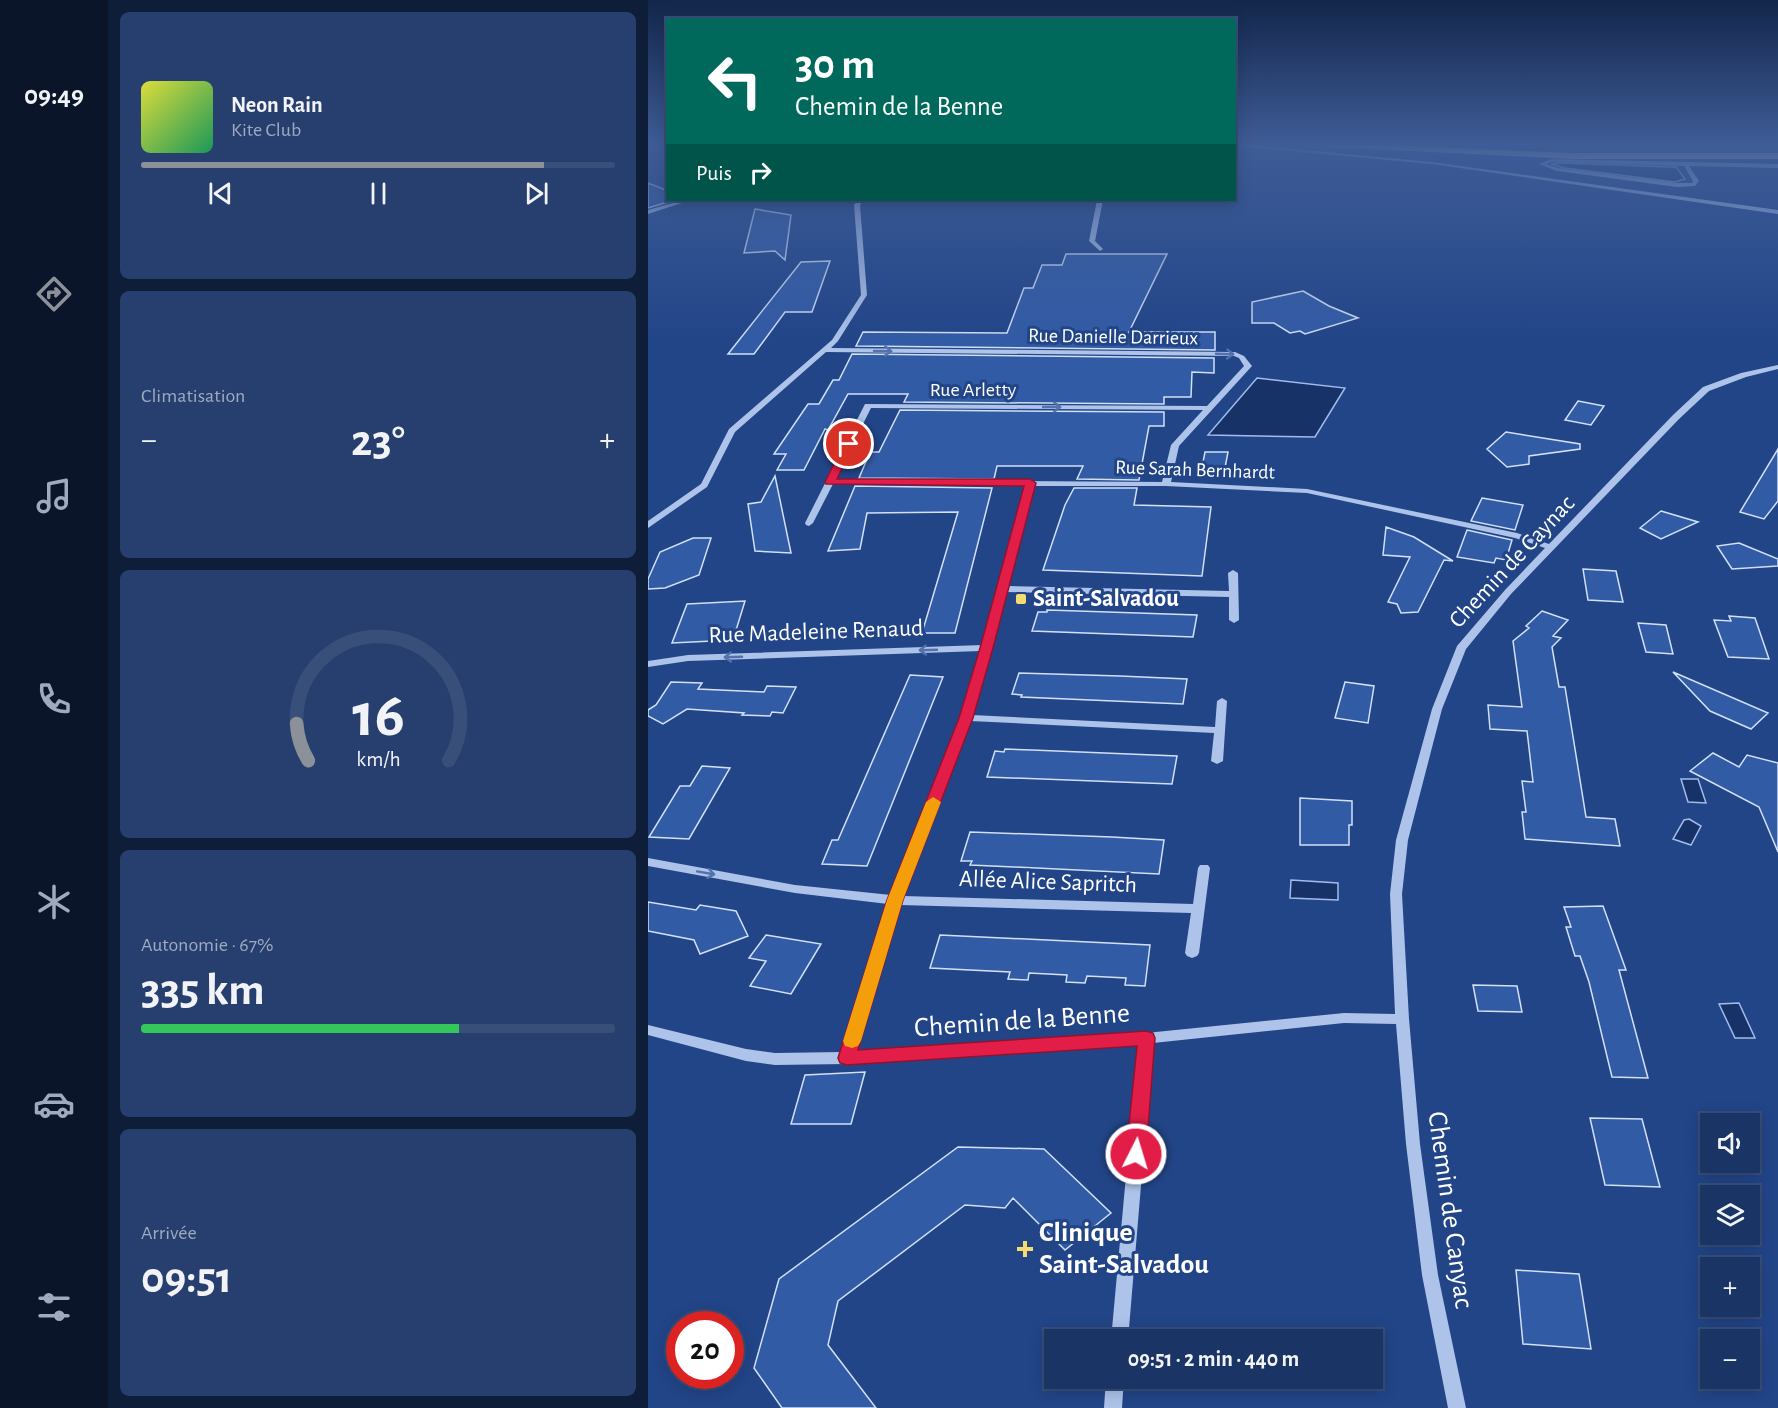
<!DOCTYPE html>
<html lang="fr">
<meta charset="utf-8">
<style>
body{margin:0;font-family:"Alegreya Sans",sans-serif;background:#273f6f;color:#f1f3f6;height:100vh;display:flex;flex-direction:column;font-size:22px;white-space:nowrap}
*{box-sizing:border-box;margin:0}
p{font-size:20px;color:#9faabf}
.icon{flex:none;width:33px;height:33px;fill:none;stroke:currentColor;stroke-width:2;stroke-linecap:round;stroke-linejoin:round}
.map{position:relative;flex:1;overflow:hidden}
.side{display:flex;flex-direction:column;gap:12px;padding:12px;background:#0e1d38;width:540px}
.side>*{flex:none}
.banner{position:absolute;left:18px;top:18px;width:570px;height:183px;border-radius:0px;box-shadow:0 3px 15px #0003,0 0 0 2px #384f7a;background:#00695c;color:#fff;overflow:hidden}
.tools{position:absolute;left:1052px;top:1113px;display:grid;gap:12px}
.tools a{display:grid;place-items:center;width:60px;height:60px;border-radius:0px;background:#1a3466;box-shadow:0 3px 15px #0003,0 0 0 2px #384f7a;font-size:30px}
.speed{position:absolute;left:18px;top:1311px;display:flex;gap:12px;font-size:30px;font-weight:700;text-align:center}
.speed>*{display:grid;place-content:center;width:78px;height:78px;border-radius:50%;background:#1a3466;box-shadow:0 3px 15px #0003,0 0 0 2px #384f7a;line-height:1}
.speed .limit{border:9px solid #d22;background:#fff;color:#111}
.pin{position:absolute;display:grid;place-items:center;width:51px;height:51px;color:#fff;margin:-26px;border:3px solid #fff;border-radius:50%;box-shadow:0 2px 6px #0007}
.me{position:absolute;width:66px;margin:-33px;rotate:5deg;stroke-linejoin:round;filter:drop-shadow(0 0 4px #0008)}
.turn{display:flex;align-items:center;gap:21px;height:126px;padding:0 30px;font-size:27px}
.turn .icon{width:78px;height:78px;stroke-width:2.5}
.turn b{display:block;font-size:42px;line-height:51px}
.then{display:flex;align-items:center;height:57px;padding:0 30px;background:#0003;gap:12px;font-size:22px}
.big{font-size:45px;font-weight:600;line-height:1.1}
.side .tile{flex:1;display:flex;flex-direction:column;justify-content:center;gap:9px;min-width:0;padding:0 21px;border-radius:9px;background:#273f6f}
.side .dial{align-items:center;gap:0}
.dial svg{height:156px;overflow:visible;fill:none;stroke:#384f7a;stroke-width:7;stroke-linecap:round;text-anchor:middle}
.dial text{fill:#f1f3f6;stroke:none}
.song{display:flex;align-items:center;gap:18px}
.cover{width:72px;height:72px;border-radius:9px;background:linear-gradient(135deg,hsl(60 70% 55%),hsl(150 70% 35%))}
.played{height:6px;border-radius:3px;background:linear-gradient(90deg,#8c9099 85%,#384f7a 85%)}
.keys{display:flex;justify-content:space-around;direction:ltr}
.heat{display:flex;justify-content:space-between;align-items:center;font-size:33px;direction:ltr}
.charge{height:9px;border-radius:4px;background:linear-gradient(90deg,#34c759 67%,#384f7a 0)}
.trip{position:absolute;left:396px;top:1329px;width:339px;height:60px;border-radius:0px;background:#1a3466;box-shadow:0 3px 15px #0003,0 0 0 2px #384f7a;font-weight:600;line-height:60px;text-align:center}
main{display:flex;flex:1;min-height:0}
.tabs{display:flex;flex-direction:column;width:108px;justify-content:space-around;align-items:center;background:#0a1529;color:#9faabf}
.tabs .icon{width:42px;height:42px}
.tabs .on{color:#8c9099}
.tabs b{font-size:27px;color:#f1f3f6}
.map>svg:first-child{display:block}
</style>
<main>
<nav class="tabs">
<b>09:49</b>
<svg class="icon on" aria-label="directions" viewBox="0 0 24 24"><path d="M12 3l9 9-9 9-9-9zM9 14v-3h6M13 9l2 2-2 2"/></svg>
<svg class="icon" aria-label="music" viewBox="0 0 24 24"><path d="M9 18V5l10-2v13"/><circle cx="6" cy="18" r="3"/><circle cx="16" cy="16" r="3"/></svg>
<svg class="icon" aria-label="phone" viewBox="0 0 24 24"><path d="M5 4h4l2 5-3 2q2 4 5 5l2-3 5 2v4C11 20 4 13 5 4z"/></svg>
<svg class="icon" aria-label="climate" viewBox="0 0 24 24"><path d="M12 3v18M4 7l16 10M4 17L20 7"/></svg>
<svg class="icon" aria-label="car" viewBox="0 0 24 24"><path d="M5 17H2v-5l4-1 3-4h7l3 4 3 1v5h-3M9 17h6M6 11h13"/><circle cx="7" cy="17" r="2"/><circle cx="17" cy="17" r="2"/></svg>
<svg class="icon" aria-label="filters" viewBox="0 0 24 24"><path d="M4 7h16M4 17h16"/><circle cx="9" cy="7" r="2"/><circle cx="15" cy="17" r="2"/></svg>
</nav>
<section class="side">
<div class="tile">
<div class="song"><i class="cover"></i><div><b>Neon Rain</b><p>Kite Club</p></div></div>
<div class="played"></div>
<div class="keys"><svg class="icon" aria-label="previous" viewBox="0 0 24 24"><path d="M18 5L8 12l10 7zM5 5v14"/></svg><svg class="icon" aria-label="pause" viewBox="0 0 24 24"><path d="M8 5v14M16 5v14"/></svg><svg class="icon" aria-label="next" viewBox="0 0 24 24"><path d="M6 5l10 7-10 7zM19 5v14"/></svg></div>
</div>
<div class="tile"><p>Climatisation</p>
<div class="heat"><a>−</a><b class="big">23°</b><a>+</a></div>
</div>
<div class="tile dial"><svg viewBox="0 0 100 80">
<path d="M14 69A42 42 0 1 1 86 69"/>
<path d="M14 69A42 42 0 0 1 8 50" stroke="#8c9099"/>
<text x="50" y="56" font-size="32" font-weight="700">16</text>
<text x="50" y="72" font-size="11">km/h</text>
</svg></div>
<div class="tile"><p>Autonomie · 67%</p><b class="big">335 km</b><div class="charge"></div></div>
<div class="tile"><p>Arrivée</p><b class="big">09:51</b></div>
</section>
<div class="map">
<svg width="1130" height="1408" viewBox="0 0 1130 1408">
<rect width="100%" height="100%" fill="#224588"/>
<path fill="#173267" stroke="#a1bceb" stroke-width="1.5" d="M912 163 1022 167H1028L1037 179 1027 182 917 168 903 164Z
M609 378 697 388 667 437 560 435Z
M1033 779H1050L1058 803 1040 802Z
M1041 819 1053 826 1043 845 1025 839 1036 820Z
M643 880 690 883V900L642 898Z
M1091 1003 1107 1038H1087L1071 1004Z"/>
<path fill="#325ba5" stroke="#d1dff7" stroke-width="1.5" d="M0 183 20 191V202L0 208Z
M107 209 143 215 137 260 127 251 96 253Z
M418 254H519L481 332H567V350L208 346 215 332 359 333 376 288H385L394 265H414Z
M182 261 164 312H137L106 354H80L153 262Z
M655 291 681 306 710 318 657 334 652 331 642 333 626 323H604V302Z
M204 354 566 358V373L544 372 543 397H516V404L256 402 260 394H200L180 430 177 429 156 470H129L138 454H126L160 404H171L185 380H191Z
M930 401 956 406 943 425 917 420Z
M252 410 516 412V426H501L491 480 429 479 435 466H349L346 479 211 478 222 452H231Z
M858 432 932 444V449L881 456V464L859 467 839 449Z
M1130 449V501L1116 519 1092 512Z
M557 452H580L576 473 553 472Z
M127 476 143 553 107 551 100 504 113 502Z
M207 486 344 488 307 633H274L310 512 219 513 212 549 180 551Z
M426 488H489L486 505 563 507 554 576 395 570 417 505Z
M834 498 875 505 867 530 823 521Z
M1013 511 1050 522 1013 539 992 528Z
M738 527 766 537 805 561 796 560 770 612 753 613 749 604 740 602 762 557 735 555Z
M819 530 864 540 858 560 848 558 846 563 809 557Z
M45 538H63L51 575 17 588 0 589V579L12 552Z
M1091 543 1130 559V566L1084 569 1069 546Z
M935 569 968 571 975 602 940 600Z
M97 601 85 640 24 643 39 604Z
M399 610 430 611 549 615 545 637 384 631 390 612H399Z
M894 611 920 620 905 636 913 638 904 647 911 687H917L938 817 967 819 972 846 877 839 874 812H878L874 781 885 782 879 731 842 729 840 705 874 707 865 641 881 628 878 626Z
M1081 616 1107 618 1121 659 1080 657 1066 620 1083 621Z
M990 623 1018 625 1025 654 998 652Z
M1025 672 1120 713 1103 729 1062 711Z
M371 673 472 676 539 679 535 704 373 697 374 695 364 694Z
M262 675 295 677 219 866 174 864 184 840H190Z
M23 682 54 683 50 689 116 692 119 686 148 687 135 713 124 712 122 716 94 715 96 713 39 709 15 724 0 716V710L8 705Z
M697 682 726 686 720 723 687 718Z
M357 749 384 750 529 756 524 784 339 777 347 751 356 752Z
M1065 753 1091 767 1099 755 1130 763V852L1111 807 1042 771Z
M54 766 82 768 41 839 1 837 32 786H42Z
M652 798 704 801V825H701V845H652Z
M322 832 464 837 516 840 511 874 366 867 322 865 324 861H313Z
M0 902 48 910 52 905 88 911 100 936 52 954 46 940 0 931Z
M955 906 978 970H971L1000 1078 964 1077 941 982 932 956H927L918 927H923L916 907Z
M118 935 173 944 143 994 102 986 118 961 101 958Z
M292 935 502 945 497 986 477 985 478 978 439 976 437 983 418 982 419 975 381 973 380 980 360 979 362 972 282 968Z
M825 985 869 986 874 1012 830 1011Z
M217 1072 203 1124H143L157 1075Z
M942 1118 994 1119 1012 1187 957 1185Z
M310 1147 396 1149 463 1213 417 1250 365 1198 357 1208 317 1205 190 1301 180 1345 228 1408H134L106 1368 131 1279Z
M868 1270 931 1274 943 1349 875 1344Z"/>
<g fill="none" stroke-linecap="round" stroke-linejoin="round">
<path fill="#adc3ea" fill-rule="evenodd" d="M586 145H603L784 162 1130 210V214L784 164 587 146Z
M903 159 1130 164V168L1041 166 1051 181 1047 186 1029 187 909 171 891 164ZM904 162 1036 166 1045 181 1044 183H1029L910 168 898 164Z
M36 200H43L0 214V210Z
M210 200H215L212 205 219 295 190 341 183 348 587 352 596 356 604 366 531 446 523 482 659 489 869 533 901 544 1025 415 1055 387 1093 373 1130 365V369L1098 377 1061 391 1031 419 863 594 818 649 794 709 760 840 754 894 761 1019 772 1144 790 1275 818 1408H800L774 1275 758 1144 748 1024 696 1023 505 1043 480 1340H463L490 1044 199 1064 127 1065 98 1061 0 1035V1025L98 1049 127 1053 194 1052 240 904 147 893 0 866V858L147 885 243 895 313 718 333 651 40 661 0 667V661L40 655 335 645 378 486 185 484 165 523 161 526 158 525 157 523 217 404 559 406 596 366 591 358 586 356 178 352 87 432 59 487 0 528V521L53 484 81 429 184 340 213 295 206 205ZM223 408 555 410 523 445 514 482 187 480ZM386 486H518L659 493 867 538 897 548 857 590 809 646 784 709 748 840 742 894 747 1014 696 1013 498 1033 208 1052 252 905 543 913 537 953 539 956 544 958 549 956 551 953 562 868 560 865H552L550 868 545 904 255 896 322 721 566 733 563 761 569 764 575 761 579 701 574 698 569 701 567 727 324 715 359 592 581 597V620L586 623 591 620 590 573 585 570 580 573 581 591 360 586Z
M449 200H455L447 241 455 249 452 251 441 241Z
M458 1378H476L474 1408H456Z"/>
<path fill="#fff" fill-rule="evenodd" d="M678 145H737L925 153H1130V159H925L682 147Z"/>
</g>
<defs><path id="oneway-shaft" d="M-6 0H5M1.5-3L5.5 0L1.5 3" fill="none" stroke-width="1.6" stroke-linecap="round" stroke-linejoin="round" transform="scale(1.5)"/></defs>
<g stroke="#5371aa">
<use href="#oneway-shaft" transform="translate(235 351) rotate(1)"/>
<use href="#oneway-shaft" transform="translate(577 354) rotate(2)"/>
<use href="#oneway-shaft" transform="translate(404 407)"/>
<use href="#oneway-shaft" transform="translate(280 650) rotate(178)"/>
<use href="#oneway-shaft" transform="translate(85 657) rotate(178)"/>
<use href="#oneway-shaft" transform="translate(58 873) rotate(10)"/>
</g>
<linearGradient id="sky" x2="0" y2="1"><stop stop-color="#13264b"/><stop offset="0.42" stop-color="#3e5c96"/><stop offset="1" stop-color="#3e5c96" stop-opacity="0"/></linearGradient>
<rect width="1130" height="342" fill="url(#sky)"/>
<path fill="#e11d48" stroke="#92132f" stroke-width="1.5" d="M201 441 206 444 189 479H382L388 483 345 648 325 718 255 900 210 1050 498 1031 505 1033 507 1038 498 1154 495 1160 488 1162 481 1160 478 1154 489 1046 199 1065 192 1063 190 1058 239 900 311 718 332 648 376 486 178 484 177 482 196 444Z"/>
<path fill="#f59e0b" d="M285 797 293 802 255 900 213 1041 210 1046 204 1048 197 1046 195 1041 239 900 278 802Z"/>
<g fill="#f6db6f" stroke="#224588" stroke-width="2">
<rect x="367" y="593" width="12" height="12" rx="3"/>
<path d="M374 1240h6v6h6v6h-6v6h-6v-6h-6v-6h6z"/>
</g>
<g text-anchor="middle" dominant-baseline="central" stroke-width="6" stroke-linejoin="round" paint-order="stroke">
<g font-size="20" fill="#fff" stroke="#224588">
<text transform="translate(465 337) rotate(1)">Rue Danielle Darrieux</text>
<text x="325" y="390">Rue Arletty</text>
<text transform="translate(547 470) rotate(2)">Rue Sarah Bernhardt</text>
</g>
<g font-size="24" fill="#fff" stroke="#224588">
<text transform="translate(864 562) rotate(-47)">Chemin de Caynac</text>
<text transform="translate(168 632) rotate(-2)">Rue Madeleine Renaud</text>
<text transform="translate(400 882) rotate(2)">Allée Alice Sapritch</text>
</g>
<g font-size="24" font-weight="bold" fill="#fff" stroke="#224588" text-anchor="start">
<text x="385" y="599">Saint-Salvadou</text>
</g>
<g font-size="28" fill="#fff" stroke="#224588">
<text transform="translate(374 1021) rotate(-4)">Chemin de la Benne</text>
<text transform="translate(802 1210) rotate(82)">Chemin de Canyac</text>
</g>
<g font-size="28" font-weight="bold" fill="#fff" stroke="#224588" text-anchor="start">
<text x="391" y="1233">Clinique<tspan x="391" dy="32">Saint-Salvadou</tspan></text>
</g>
</g>
</svg>
<div class="tools">
<a><svg class="icon" aria-label="sound" viewBox="0 0 24 24"><path d="M4 9h4l5-4v14l-5-4H4zM17 9q2 3 0 6"/></svg></a>
<a><svg class="icon" aria-label="layers" viewBox="0 0 24 24"><path d="M12 4l9 5-9 5-9-5zM3 14l9 5 9-5"/></svg></a>
<a>+</a>
<a>−</a>
</div>
<div class="speed"><div class="limit">20</div></div>
<div class="pin" style="left:201px;top:444px;background:#d93025"><svg class="icon" aria-label="arrive" viewBox="0 0 24 24"><path d="M6 21V4h12l-3 4 3 4H6"/></svg></div>
<svg class="me" style="left:488px;top:1154px" viewBox="-20 -20 40 40"><circle r="17" fill="#e11d48" stroke="#fff" stroke-width="3"/><path d="M0-11L8 9 0 5-8 9z" fill="#fff"/></svg>
<div class="trip">09:51 · 2 min · 440 m</div>
<div class="banner">
<div class="turn"><svg class="icon" aria-label="left" viewBox="0 0 24 24"><path d="M17 20v-9H6M10 6l-5 5 5 5"/></svg><div><b>30 m</b>Chemin de la Benne</div></div>
<div class="then">Puis<svg class="icon" aria-label="right" viewBox="0 0 24 24"><path d="M7 20v-9h11M14 6l5 5-5 5"/></svg></div>
</div>
</div>
</main>
